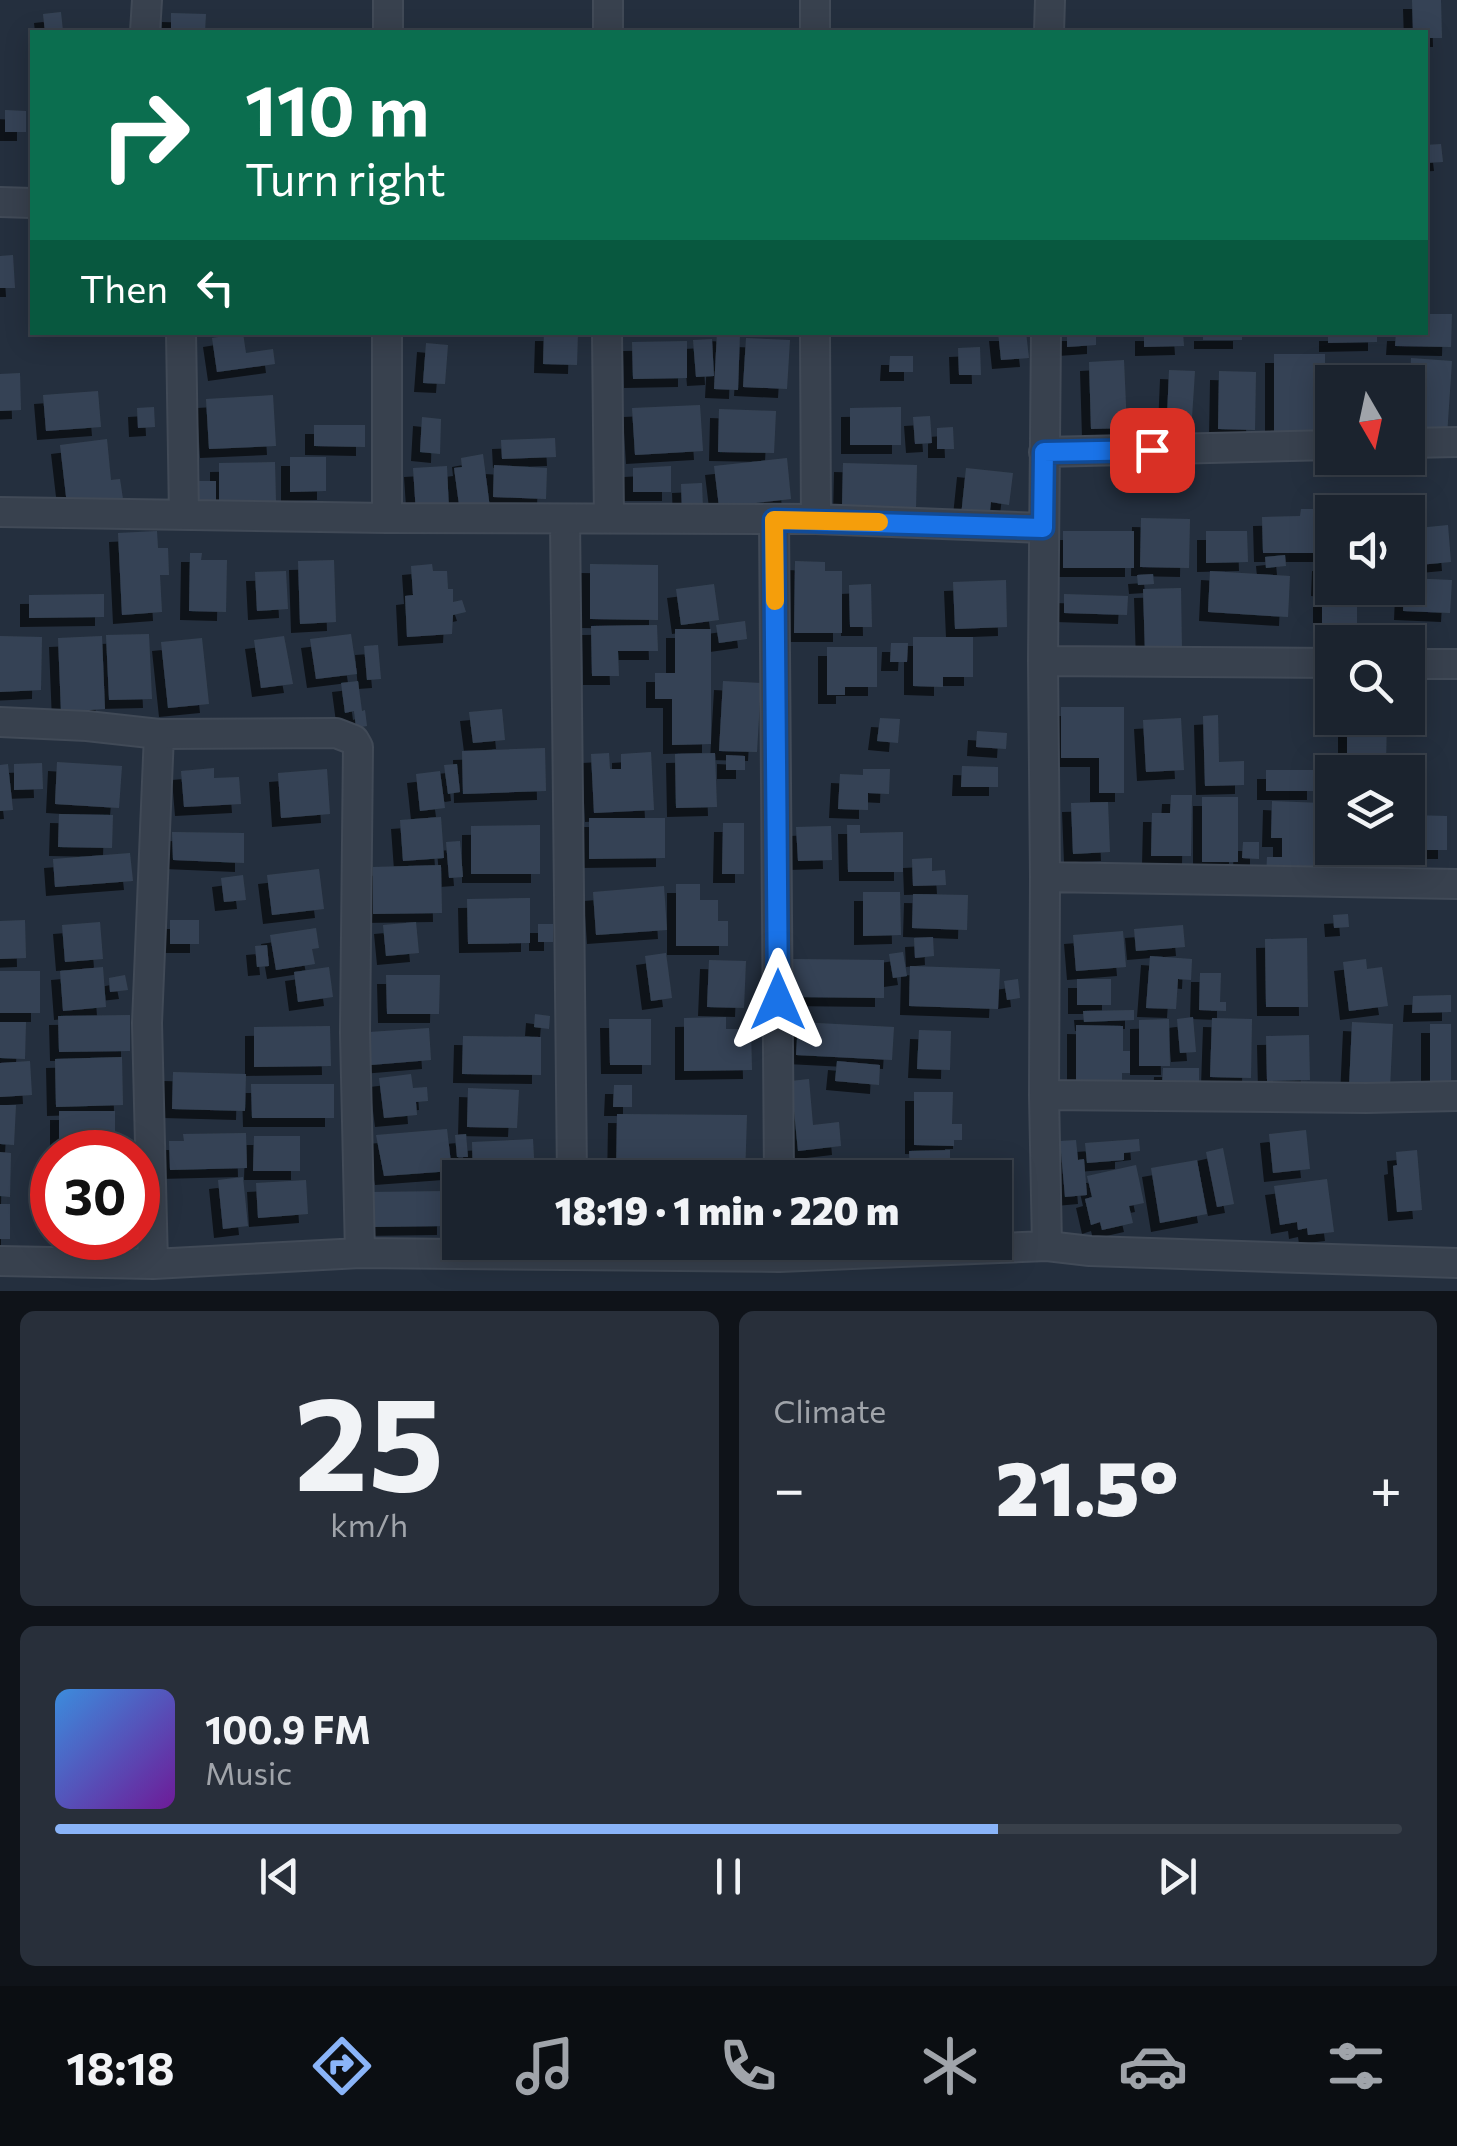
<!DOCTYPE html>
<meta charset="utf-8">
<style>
body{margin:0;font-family:Commissioner,sans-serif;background:#282f3a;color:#f1f3f6;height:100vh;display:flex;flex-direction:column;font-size:38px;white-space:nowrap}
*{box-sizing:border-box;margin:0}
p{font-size:32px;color:#a0a4aa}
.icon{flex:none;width:55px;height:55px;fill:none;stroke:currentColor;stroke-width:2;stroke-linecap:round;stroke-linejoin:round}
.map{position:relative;height:1291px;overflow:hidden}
.details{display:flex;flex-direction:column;gap:20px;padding:20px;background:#0f1319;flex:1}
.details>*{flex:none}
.guide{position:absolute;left:30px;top:30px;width:1398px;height:305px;border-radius:0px;box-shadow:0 5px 25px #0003,0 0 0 2px #39404a;background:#0b6e4f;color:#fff;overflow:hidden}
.needle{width:65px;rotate:171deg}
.controls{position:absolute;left:1315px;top:365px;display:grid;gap:20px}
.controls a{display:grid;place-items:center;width:110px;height:110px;border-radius:0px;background:#1b232e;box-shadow:0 5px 25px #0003,0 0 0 2px #39404a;font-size:50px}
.speed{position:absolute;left:30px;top:1130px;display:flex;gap:20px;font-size:50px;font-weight:700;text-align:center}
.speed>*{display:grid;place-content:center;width:130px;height:130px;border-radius:50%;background:#1b232e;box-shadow:0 5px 25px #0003,0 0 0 2px #39404a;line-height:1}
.speed .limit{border:15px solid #d22;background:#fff;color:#111}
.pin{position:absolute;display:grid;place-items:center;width:85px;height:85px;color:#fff;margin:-42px;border-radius:20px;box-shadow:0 5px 15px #0006}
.me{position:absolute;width:110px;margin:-55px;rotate:0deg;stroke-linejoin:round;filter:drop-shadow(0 0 8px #0008)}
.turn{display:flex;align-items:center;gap:35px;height:210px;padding:0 50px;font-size:45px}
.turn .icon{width:130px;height:130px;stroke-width:2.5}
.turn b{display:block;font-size:70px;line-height:85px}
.then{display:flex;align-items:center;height:95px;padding:0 50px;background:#0003;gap:20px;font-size:38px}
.big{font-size:75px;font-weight:800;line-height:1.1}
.details .widget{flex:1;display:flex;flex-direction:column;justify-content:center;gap:15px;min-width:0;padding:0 35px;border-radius:15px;background:#282f3a}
.details .dial{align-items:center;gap:0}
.dial b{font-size:130px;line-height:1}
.song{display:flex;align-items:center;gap:30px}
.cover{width:120px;height:120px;border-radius:15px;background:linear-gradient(135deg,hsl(210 70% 55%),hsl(280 70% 35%))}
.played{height:10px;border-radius:5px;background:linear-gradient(90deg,#8ab4f8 70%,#39404a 70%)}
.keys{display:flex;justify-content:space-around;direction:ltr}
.heat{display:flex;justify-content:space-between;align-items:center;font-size:55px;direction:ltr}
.details .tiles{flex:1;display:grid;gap:20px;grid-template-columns:1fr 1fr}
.widget:last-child{grid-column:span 2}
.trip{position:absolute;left:442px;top:1160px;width:570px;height:100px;border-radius:0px;background:#1b232e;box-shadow:0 5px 25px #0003,0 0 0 2px #39404a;font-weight:800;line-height:100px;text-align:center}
.dock{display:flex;height:160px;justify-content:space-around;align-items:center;background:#0b0e12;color:#a0a4aa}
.dock .icon{width:70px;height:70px}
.dock .on{color:#8ab4f8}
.dock b{font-size:45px;color:#f1f3f6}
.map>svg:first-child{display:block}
</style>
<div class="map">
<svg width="1457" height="1291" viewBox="0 0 1457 1291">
<defs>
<filter id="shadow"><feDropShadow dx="-9" dy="9" stdDeviation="0" flood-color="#0009"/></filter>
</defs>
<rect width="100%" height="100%" fill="#242f3e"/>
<path fill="#364354" filter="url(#shadow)" d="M1412 0H1441L1442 38H1425V32H1413Z
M61 12 63 31 45 32 43 14Z
M171 13 206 14 205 32H171Z
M5 110 26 111V132H5Z
M1441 144 1443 162 1425 163V145Z
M13 255 15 288H0V256Z
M1425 314H1452L1451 347 1395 346 1396 332H1425Z
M544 332H578L577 365 543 364Z
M717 332 740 333 738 390 714 389Z
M998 332H1026L1029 358 1001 360Z
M1067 332H1096V345L1067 347Z
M1144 332H1183L1184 346 1144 347Z
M1203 332H1242V340H1203Z
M1328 332H1377V342L1328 343Z
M243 333 246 353 273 349 275 364 217 372 212 338Z
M746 338 790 340 787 389 743 387Z
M712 339 714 376 696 377 693 340Z
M687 341V378L633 379 632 342Z
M426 343 448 345 445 384 423 383Z
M980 347 981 375H959L958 348Z
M1274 354H1325V438H1274Z
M890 356H913V372H889Z
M1411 358 1452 361 1447 436 1408 435Z
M1124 360 1127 428 1091 429 1089 362Z
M1347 363 1389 364 1388 382H1346Z
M1169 370 1195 371 1192 418 1167 417Z
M1219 371 1256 372 1255 430 1218 429Z
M20 373 21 410 0 411V374Z
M98 391 101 427 46 431 43 395Z
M273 395 276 446 209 449 206 399Z
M700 405 703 451 635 455 632 408Z
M154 407 155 427 138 428 137 408Z
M901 407V445H850V408Z
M719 409 776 411 774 453 718 452Z
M930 416 932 443 915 444 913 417Z
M422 417 441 419 440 454 420 452Z
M314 425H365V447L314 446Z
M953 427 954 449H937V428Z
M555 438 556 457 502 459 501 440Z
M107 439 111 480 120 479 123 499 67 505 60 445Z
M483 454 490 508 460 512 454 468 462 467 461 458Z
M290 457H326V491L290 492Z
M787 458 791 499 719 507 714 466Z
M275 462 276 502 219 504V463Z
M843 463 917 465 916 508 842 506Z
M494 465 547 468 546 499 493 497Z
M447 466 449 510 416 513 413 468Z
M671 466V492H633V468Z
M966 468 1013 473 1009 505 991 502 989 519 961 516Z
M196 481H216V505H196Z
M702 483 703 509 682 511 681 484Z
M1301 509H1326V553H1263L1262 517 1300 516Z
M1141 518 1190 519 1189 568 1140 567Z
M1448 525 1451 562 1408 566V529Z
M157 531 158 548H168L169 575H160L162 612 122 615 118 533Z
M1063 531H1134V568H1063Z
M1206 531H1247L1248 562 1206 563Z
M190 553H202L201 560H227L226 612 189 611Z
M1285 555 1286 566 1266 568 1265 557Z
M334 560 336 622 300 624 298 561Z
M795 561 825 562V571H842V633H794Z
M1321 562 1332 563V588L1320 587Z
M432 564 433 571H447L448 589H453V602L462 600 466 612 453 615 452 634 407 637 405 596 413 595 411 566Z
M590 564 658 565V620L590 619Z
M286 571 288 609 257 611 255 572Z
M1210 571 1290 576 1288 617 1208 612Z
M1153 574 1154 584 1138 585 1137 575Z
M1408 578 1452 580 1450 613 1403 611 1404 588H1408Z
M1006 580 1007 627 955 629 953 582Z
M714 584 719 620 681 625 676 589Z
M871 584 872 627H850L849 585Z
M1181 588 1182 652 1145 653 1143 589Z
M1322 593 1357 594V642H1322Z
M104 594V617L29 618V595Z
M1064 594 1128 596 1127 615 1064 613Z
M745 621 747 639 719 643 716 625Z
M657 625 658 651H618L619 676H592L591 626Z
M675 629H711V744L672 745V699H655V673H675Z
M149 634 152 699 109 700 106 635Z
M351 634 357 674 316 679 310 639Z
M0 636 42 637 41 690 0 692Z
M102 636 105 709 61 712 58 638Z
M284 636 293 684 261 688 254 640Z
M913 637H973V677H943V687L913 686Z
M202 638 209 704 168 708 161 642Z
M891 643H908L907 662H890Z
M378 645 381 679 367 680 364 646Z
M827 647H877V687H845V695H827Z
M358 681 362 711 365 710 367 726 356 728 354 711 345 713 341 683Z
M723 681 761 683 757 752 719 751Z
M1061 707H1124V793H1099V758H1061Z
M502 709 505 740 473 743 469 712Z
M1218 715 1219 762 1244 761V785L1205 786 1203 716Z
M880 718 900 719 898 743 877 741Z
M1181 718 1184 770 1146 772 1143 720Z
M1347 720H1387L1386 763H1347Z
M977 731 1007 733 1006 749 976 747Z
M545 748 546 791 463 794 462 751Z
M651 752 654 810 594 813 591 754 609 753 610 769H621V754Z
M715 753 717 807 676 808 675 754Z
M726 755 745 756V770H726Z
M57 762 122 766 119 808 55 804Z
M42 763 43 789 14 790V764Z
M8 764 13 810 0 811V765Z
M457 764 460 792 448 794 444 765Z
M962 766 998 767V787H961Z
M214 768V778L239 777 241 804 184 807 181 771Z
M327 769 330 814 281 818 278 773Z
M863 769H890L889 794 868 793V810L838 809 840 774 863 775Z
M1266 770H1316V791H1266Z
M440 771 445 808 420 811 416 774Z
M1408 774H1418V792H1408Z
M1171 795H1192L1191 856H1151L1152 813H1170Z
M1202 797H1238V862H1202Z
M1272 801 1322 803 1321 830H1332L1331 880 1266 878 1267 857H1282V838H1271Z
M1108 802 1110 852 1073 854 1071 803Z
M59 814 113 815 112 848 58 847Z
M1409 815 1447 816V850H1409Z
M441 817 444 858 403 861 400 820Z
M589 818H665V858L589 859Z
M723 823H744V874H722Z
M540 825V874H471V826Z
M847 825H860V833L903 832V872H848Z
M831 826 832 860 798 861 796 827Z
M172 832 244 833V863L173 860Z
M460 841 463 877 449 878 446 842Z
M1243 842H1259V859L1242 858Z
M1389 848 1391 865 1370 868 1368 849Z
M130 853 133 881 55 887 53 859Z
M932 858V871L945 870 946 885 913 886 912 859Z
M441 865 442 913 373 914V867Z
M319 869 324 909 272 915 267 875Z
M243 875 246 900 224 902 221 878Z
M676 884H700V900H718V921H728V946H676Z
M664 886 667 930 596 935 593 892Z
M863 892H900L901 935 863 936Z
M913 894 968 895 967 930 912 928Z
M530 898V943L468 944 467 899Z
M1348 914 1349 927 1334 928 1333 915Z
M25 920 26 958 0 959V921Z
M170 920H199V944H170Z
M100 922 103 959 65 962 62 925Z
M416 922 419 953 386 956 383 925Z
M538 924H553V942H538Z
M1183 925 1185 947 1136 951 1134 929Z
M316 928 319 948 312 949 315 964 276 970 270 935Z
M1123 931 1126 967 1076 971 1073 935Z
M933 937 934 956 915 958 914 938Z
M1307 938 1308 1007H1266L1265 939Z
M267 945 269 966 257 967 255 946Z
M903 952 907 976 893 978 889 954Z
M666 953 672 998 651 1001 645 956Z
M1150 956 1192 959 1191 980 1178 979 1176 1009 1146 1008Z
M793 959 884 960V998L793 997Z
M1366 959 1367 969 1382 967 1388 1006 1349 1011 1343 962Z
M709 960 746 961 744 1008 707 1007Z
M910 966 1000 969 998 1009 909 1006Z
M103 967 106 1007 63 1011 60 971Z
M329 967 333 997 298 1002 294 972Z
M0 971H40V1013H0Z
M1200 973H1221L1220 1002H1226V1011L1199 1010Z
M125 975 128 990 110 992 109 978Z
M386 975H440L439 1014H387Z
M1018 979 1020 998 1007 1000 1004 981Z
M1077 979H1111V1005H1077Z
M1451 995V1012L1412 1013 1413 996Z
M1134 1010V1020L1084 1022 1083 1011Z
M535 1014 550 1016 549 1029 534 1027Z
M130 1015V1051L59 1052 58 1016Z
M726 1017V1029H751L752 1070 684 1071V1018Z
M1193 1017 1196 1052 1180 1053 1177 1019Z
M1212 1018 1252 1019 1251 1078 1210 1077Z
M609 1019H651V1065H610Z
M1169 1019 1170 1066H1139V1020Z
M0 1022H26L25 1059 0 1058Z
M798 1022 894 1027 892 1060 796 1055Z
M1352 1022 1393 1024 1390 1089 1349 1087Z
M1430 1024H1451V1091H1430Z
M1076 1025 1123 1026V1051H1130V1073H1122V1086H1076Z
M330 1026 331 1066 254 1067V1027Z
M429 1028 431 1060 371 1065 369 1032Z
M919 1030 951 1031 950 1070 917 1069Z
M1309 1035 1310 1080 1267 1081 1266 1036Z
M463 1036 541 1037V1075L462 1074Z
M122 1057 123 1105 56 1107 55 1059Z
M30 1061 32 1095 0 1097V1063Z
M837 1061 880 1065 879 1085 835 1081Z
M1163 1068H1199V1085H1162Z
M173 1072 246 1074 245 1111 172 1109Z
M411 1074 413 1088 427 1087 428 1101 416 1102 417 1115 384 1118 379 1078Z
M809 1079 813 1125 839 1122 841 1146 798 1151 791 1081Z
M251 1084H334V1118H252Z
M614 1085H632V1107H613Z
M468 1088 519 1090 517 1128 467 1127Z
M914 1092H953L952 1124H962V1140H954V1146L914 1145Z
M0 1105H16L14 1145 0 1144Z
M59 1111H115V1152H59Z
M617 1114 747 1115 745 1178 616 1176Z
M447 1129 452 1171 384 1176 376 1135Z
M1306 1130 1310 1169 1273 1173 1269 1134Z
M246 1133 247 1168 170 1170 169 1141H184L183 1134Z
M466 1134 468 1157H457L455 1135Z
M254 1136H300V1171H253Z
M533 1139 535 1176 473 1178 472 1142Z
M1139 1139 1140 1151 1124 1153V1160L1087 1163 1085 1143Z
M1076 1140 1078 1160 1084 1159 1087 1195 1065 1197 1060 1141Z
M1223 1148 1234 1204 1217 1207 1206 1152Z
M950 1150V1178H910L909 1151Z
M1417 1150 1422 1210 1397 1212 1393 1166 1397 1165 1396 1152Z
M0 1152 11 1153 10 1197 0 1196Z
M1197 1160 1207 1214 1160 1223 1151 1168Z
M860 1164H896V1178H860Z
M1136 1165 1144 1203 1129 1206 1133 1223 1102 1230 1100 1222 1091 1225 1085 1199 1092 1197 1087 1176Z
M243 1177 248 1226 223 1229 218 1180Z
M1327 1179 1334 1232 1308 1235 1307 1228 1298 1230 1297 1222 1280 1225 1274 1186Z
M306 1180 308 1214 258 1218 256 1183Z
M446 1191V1226L372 1227 371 1192Z
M0 1204H10V1239H0Z"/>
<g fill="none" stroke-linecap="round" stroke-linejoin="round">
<defs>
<path id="minor" d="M145 32 147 0
M388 32V0
M608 32V0
M815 32V0
M1049 32 1050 0
M0 202 32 203
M181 332 184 515
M607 332 609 518
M815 332 816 519
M1046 332 1043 661 1045 877 1044 1095 1047 1246
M1408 443 1457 442
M1044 452 1332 445
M0 512 387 518 816 519 1043 528
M387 518V332
M565 519 572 1178
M774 520 779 1178
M1043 661 1332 663
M1408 664H1457
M0 722 87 726 159 734 336 733 354 740 358 747 355 1033 360 1253
M1045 877 1457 884
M1044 1095 1366 1098 1457 1096
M0 1261 153 1264 360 1253 779 1257 1047 1246 1090 1251 1457 1263
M153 1264 147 1023 159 734"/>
</defs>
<use href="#minor" stroke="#414a57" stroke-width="32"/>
<use href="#minor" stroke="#38414e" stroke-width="28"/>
</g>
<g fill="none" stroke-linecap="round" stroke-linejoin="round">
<defs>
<path id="route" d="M778 1000 774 520 1043 528 1044 452 1152 450"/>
</defs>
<use href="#route" stroke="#114b97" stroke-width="25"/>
<use href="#route" stroke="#1a73e8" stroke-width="18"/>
<path stroke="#f59e0b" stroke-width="18" d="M775 601 774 520 879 522"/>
</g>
</svg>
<div class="controls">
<a><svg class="needle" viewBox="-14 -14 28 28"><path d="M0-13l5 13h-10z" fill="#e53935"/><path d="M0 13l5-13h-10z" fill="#a0a4aa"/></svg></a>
<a><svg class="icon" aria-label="sound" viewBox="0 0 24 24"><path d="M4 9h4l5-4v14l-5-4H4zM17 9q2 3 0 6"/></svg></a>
<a><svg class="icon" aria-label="search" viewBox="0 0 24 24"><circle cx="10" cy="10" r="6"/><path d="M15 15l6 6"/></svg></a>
<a><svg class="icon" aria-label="layers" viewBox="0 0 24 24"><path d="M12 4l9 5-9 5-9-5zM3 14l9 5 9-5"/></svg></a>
</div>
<div class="speed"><div class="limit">30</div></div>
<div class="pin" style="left:1152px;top:450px;background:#d93025"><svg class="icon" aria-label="arrive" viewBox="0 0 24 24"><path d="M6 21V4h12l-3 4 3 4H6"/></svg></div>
<svg class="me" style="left:778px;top:1000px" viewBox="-20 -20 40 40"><path d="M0-17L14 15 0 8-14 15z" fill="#1a73e8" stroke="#fff" stroke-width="4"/></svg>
<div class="trip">18:19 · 1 min · 220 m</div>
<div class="guide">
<div class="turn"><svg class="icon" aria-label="right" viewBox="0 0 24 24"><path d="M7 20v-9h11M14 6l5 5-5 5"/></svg><div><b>110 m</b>Turn right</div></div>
<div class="then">Then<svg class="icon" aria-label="left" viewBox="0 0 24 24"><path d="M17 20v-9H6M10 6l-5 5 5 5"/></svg></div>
</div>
</div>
<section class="details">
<div class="tiles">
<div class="widget dial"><b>25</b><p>km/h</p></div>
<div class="widget"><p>Climate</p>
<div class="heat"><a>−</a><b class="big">21.5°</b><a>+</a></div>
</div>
<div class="widget">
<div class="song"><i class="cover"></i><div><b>100.9 FM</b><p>Music</p></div></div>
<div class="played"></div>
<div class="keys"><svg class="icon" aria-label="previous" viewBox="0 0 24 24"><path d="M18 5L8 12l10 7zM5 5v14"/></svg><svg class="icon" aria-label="pause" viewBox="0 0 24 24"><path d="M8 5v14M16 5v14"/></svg><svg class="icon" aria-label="next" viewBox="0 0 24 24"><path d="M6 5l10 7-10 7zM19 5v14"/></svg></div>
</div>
</div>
</section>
<nav class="dock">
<b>18:18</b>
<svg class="icon on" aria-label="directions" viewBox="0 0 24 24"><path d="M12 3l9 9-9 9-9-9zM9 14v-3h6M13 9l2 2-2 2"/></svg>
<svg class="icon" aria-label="music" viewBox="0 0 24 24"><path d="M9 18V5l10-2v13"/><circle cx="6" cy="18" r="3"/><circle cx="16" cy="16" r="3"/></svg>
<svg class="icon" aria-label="phone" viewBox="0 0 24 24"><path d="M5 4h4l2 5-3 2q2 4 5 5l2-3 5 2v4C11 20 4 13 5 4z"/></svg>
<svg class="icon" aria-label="climate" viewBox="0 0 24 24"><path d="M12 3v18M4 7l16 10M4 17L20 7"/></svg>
<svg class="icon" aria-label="car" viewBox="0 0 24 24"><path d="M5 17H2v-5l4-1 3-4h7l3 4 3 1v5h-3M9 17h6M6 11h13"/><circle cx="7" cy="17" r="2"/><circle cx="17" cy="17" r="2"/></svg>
<svg class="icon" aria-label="filters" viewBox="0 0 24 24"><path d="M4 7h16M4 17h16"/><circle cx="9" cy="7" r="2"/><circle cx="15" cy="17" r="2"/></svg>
</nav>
